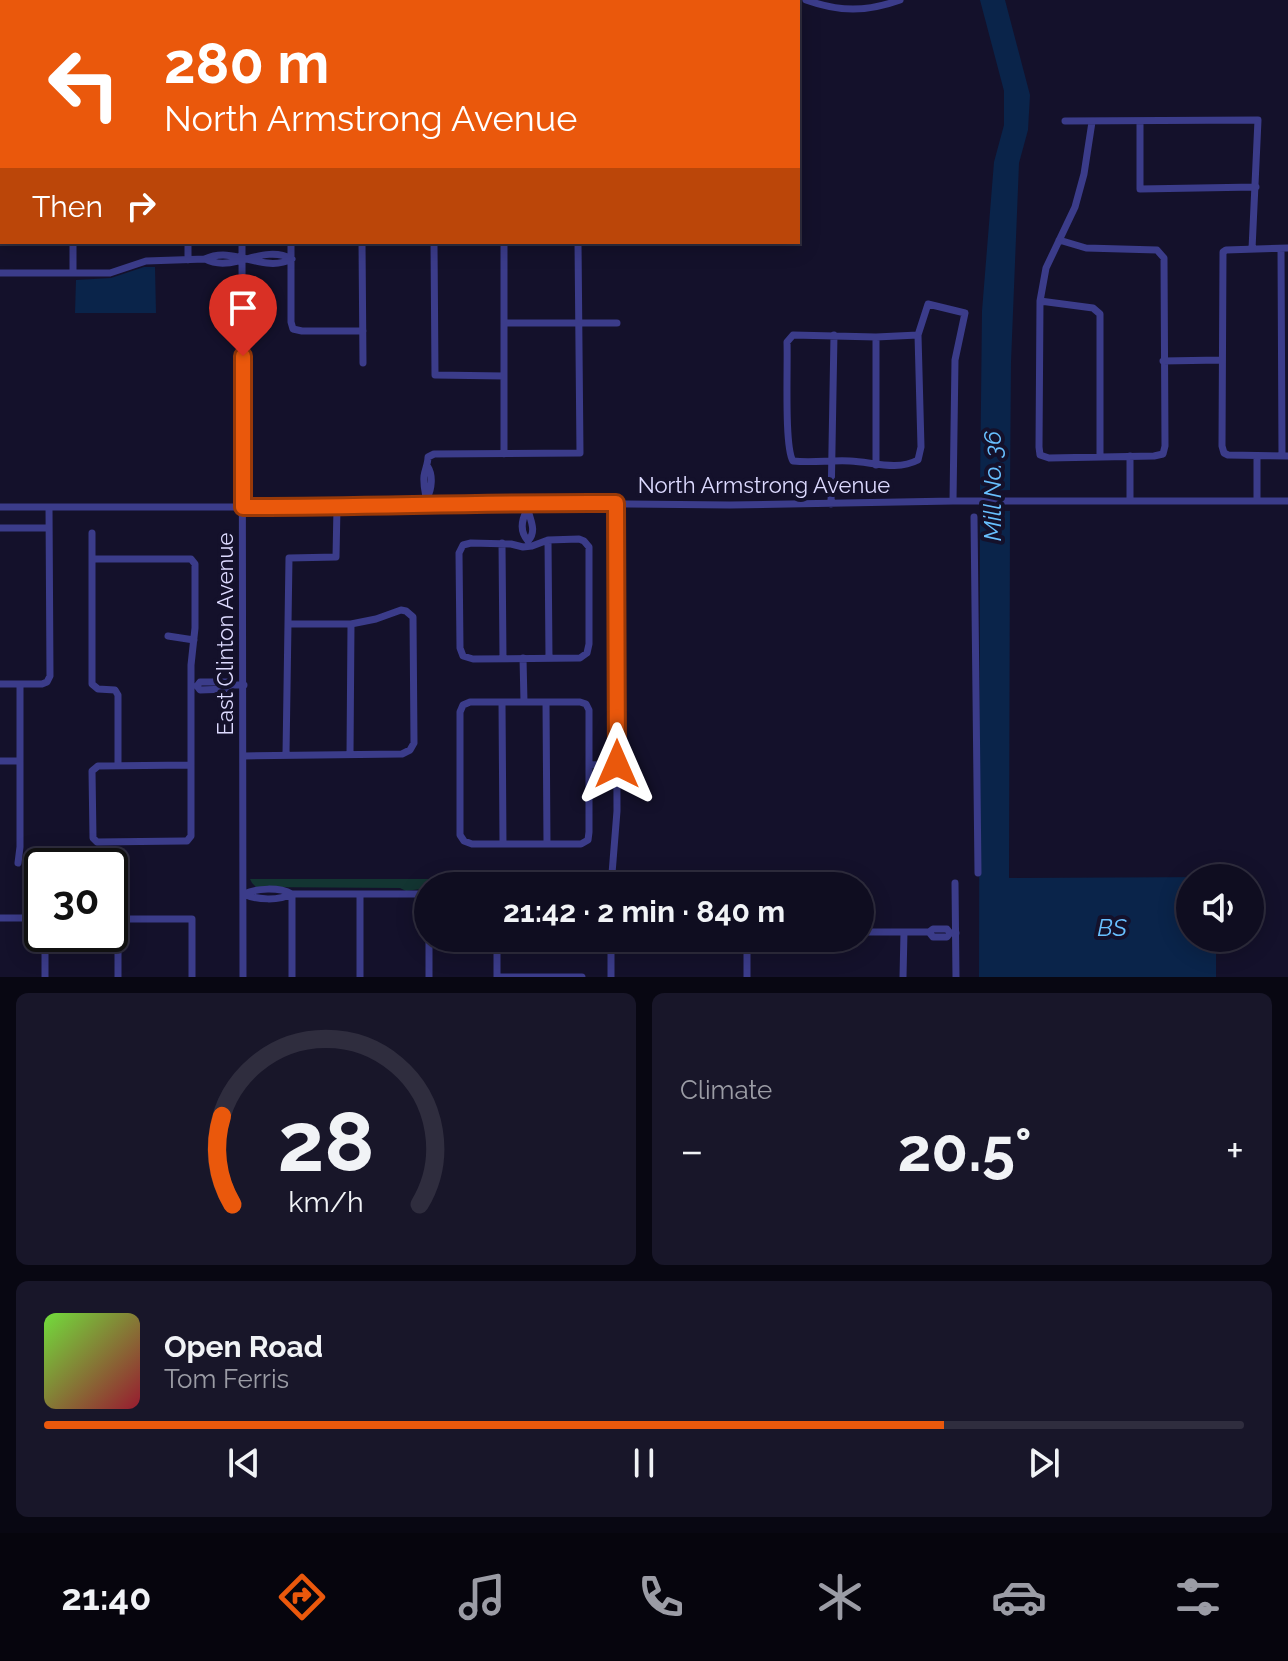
<!DOCTYPE html>
<meta charset="utf-8">
<style>
body{margin:0;font-family:Raleway,sans-serif;background:#181629;color:#f1f3f6;height:100vh;display:flex;flex-direction:column;font-size:30px;white-space:nowrap}
*{box-sizing:border-box;margin:0}
p{font-size:26px;color:#9b9ca5}
.icon{flex:none;width:44px;height:44px;fill:none;stroke:currentColor;stroke-width:2;stroke-linecap:round;stroke-linejoin:round}
.map{position:relative;height:977px;overflow:hidden}
.side{display:flex;flex-direction:column;gap:16px;padding:16px;background:#080712;flex:1}
.side>*{flex:none}
.banner{position:absolute;left:0px;top:0px;width:800px;height:244px;box-shadow:0 4px 20px #0003,0 0 0 2px #2f2d3e;background:#ea580c;color:#fff;overflow:hidden}
.buttons{position:absolute;left:1176px;top:864px;display:grid;gap:16px}
.buttons a{display:grid;place-items:center;width:88px;height:88px;border-radius:50%;background:#0f0d20;box-shadow:0 4px 20px #0003,0 0 0 2px #2f2d3e;font-size:40px}
.speed{position:absolute;left:24px;top:848px;display:flex;gap:16px;font-size:40px;font-weight:700;text-align:center}
.speed>*{display:grid;place-content:center;width:104px;height:104px;border-radius:50%;background:#0f0d20;box-shadow:0 4px 20px #0003,0 0 0 2px #2f2d3e;line-height:1}
.speed .limit{border:4px solid #111;border-radius:12px;background:#fff;color:#111}
.pin{position:absolute;display:grid;place-items:center;width:68px;height:68px;color:#fff;margin:-82px -34px;border-radius:50% 50% 50% 0;rotate:-45deg;box-shadow:0 0 8px #0007}
.pin .icon{rotate:45deg}
.me{position:absolute;width:88px;margin:-44px;rotate:0deg;stroke-linejoin:round;filter:drop-shadow(0 0 6px #0008)}
.turn{display:flex;align-items:center;gap:28px;height:168px;padding:0 32px;font-size:36px}
.turn .icon{width:104px;height:104px;stroke-width:2.5}
.turn b{display:block;font-size:56px;line-height:68px}
.then{display:flex;align-items:center;height:76px;padding:0 32px;background:#0003;gap:16px;font-size:30px}
.big{font-size:60px;font-weight:700;line-height:1.1}
.side .widget{flex:1;display:flex;flex-direction:column;justify-content:center;gap:12px;min-width:0;padding:0 28px;border-radius:12px;background:#181629}
.side .dial{align-items:center;gap:0}
.dial svg{height:208px;overflow:visible;fill:none;stroke:#2f2d3e;stroke-width:7;stroke-linecap:round;text-anchor:middle}
.dial text{fill:#f1f3f6;stroke:none}
.song{display:flex;align-items:center;gap:24px}
.cover{width:96px;height:96px;border-radius:12px;background:linear-gradient(135deg,hsl(100 70% 55%),hsl(350 70% 35%))}
.played{height:8px;border-radius:4px;background:linear-gradient(90deg,#ea580c 75%,#2f2d3e 75%)}
.keys{display:flex;justify-content:space-around;direction:ltr}
.heat{display:flex;justify-content:space-between;align-items:center;font-size:44px;direction:ltr}
.side .tiles{flex:1;display:grid;gap:16px;grid-template-columns:1fr 1fr}
.widget:last-child{grid-column:span 2}
.trip{position:absolute;left:414px;top:872px;width:460px;height:80px;border-radius:40px;background:#0f0d20;box-shadow:0 4px 20px #0003,0 0 0 2px #2f2d3e;font-weight:700;line-height:80px;text-align:center}
.dock{display:flex;height:128px;justify-content:space-around;align-items:center;background:#06050d;color:#9b9ca5}
.dock .icon{width:56px;height:56px}
.dock .active{color:#ea580c}
.dock b{font-size:36px;color:#f1f3f6}
.map>svg:first-child{display:block}
</style>
<div class="map">
<svg width="1288" height="977" viewBox="0 0 1288 977">
<rect width="100%" height="100%" fill="#14112b"/>
<path fill="#133532" d="M250 879H605L604 886H428V888L406 891 400 888 256 887 252 883Z"/>
<path fill="#0a244a" d="M980 0H1005L1030 95 1028 130 1019 163 1011 362 1010 490 980 491 982 311 994 162 1004 125V91Z
M144 267H155L156 313H75L76 280 111 278Z
M980 511H1010L1009 878 1216 877 1190 878V938H1216V977H979Z"/>
<g fill="none" stroke-linecap="round" stroke-linejoin="round">
<path stroke="#0a244a" stroke-width="7" d="M992 519V483"/>
<path stroke="#3b3c8a" stroke-width="7" d="M11 0V2
M806 0C839 12 867 12 900 0
M243 2V0
M507 2V0
M0 59H2
M1065 121 1258 120 1252 249
M1140 121V189L1256 187
M0 142 2 136
M0 177H2
M1059 240 1086 248 1157 250 1164 258 1165 446 1163 454 1154 456 1049 458 1040 455 1039 447 1040 301 1046 268 1075 207 1084 174 1092 122
M73 242V273
M188 242V260
M242 242 243 977
M291 242V322L293 329 302 331H363
M362 242 363 363
M434 242 435 375 504 376
M1288 248 1226 250 1223 252 1222 446 1224 453 1228 455 1288 456
M1281 249 1282 456
M205 259C233 274 262 243 292 259
M0 273H110L146 261 205 259C234 245 263 274 292 259
M1040 301 1093 308 1100 314V457
M504 323H617
M793 335 876 337 918 335 921 447 918 460C897 471 873 462 850 461 831 460 812 463 793 461 784 447 788 364 787 342Z
M918 335 928 304 965 313 955 360 953 501
M876 337V465
M1163 361 1221 360
M504 454V242
M1130 456V501
M427 498C432 489 433 475 428 467
M1257 501V456
M427 503C426 494 423 487 424 476 425 469 428 464 428 457L434 454 580 453 578 242
M527 503C527 516 539 529 528 541 520 532 521 521 527 510
M831 504 834 335
M0 507H337L527 503 730 505 953 501H1288
M974 517 978 873
M0 528H49
M92 533V684L98 689 115 690 118 695V766
M579 539 584 541 589 547V644L587 653 580 658 473 659 463 656 460 648 459 553 463 545 471 543 511 544 523 547 532 546 548 540Z
M548 540 549 658
M502 543 503 659
M93 559H191L195 564V628L191 665V836L187 841H184L97 842 93 838 92 771 98 766 191 765
M288 624H351
M168 636 194 640
M523 658 524 702
M0 684H42L47 682 50 676 49 507
M231 685 228 689 200 690 197 686 200 682H228L231 685H244
M502 702 503 844
M546 702 547 844
M286 754 289 558 336 557 337 507
M244 756 402 754 410 750 414 743 413 617 406 611 401 610 376 619 351 624 350 754
M0 761H20
M589 765V710L586 704 580 702H470L463 705 460 712V835L464 841 472 844H581L588 840 589 832V765L617 764
M18 863 20 847V684
M118 883V977
M955 883 956 977
M611 886 617 811 616 503
M244 894C256 900 279 901 292 894H428
M244 894C257 888 279 887 292 894
M292 894V977
M0 918H42
M110 919H192V977
M860 932H929L933 929H947L950 933H956
M929 932 933 937H947L950 933
M45 934V977
M429 938V977
M497 938V977
M747 938V977
M360 977V894
M497 977H582
M611 977V938
M903 977 904 932"/>
</g>
<g fill="none" stroke-linecap="round" stroke-linejoin="round">
<defs>
<path id="route" d="M243 356V507C368 507 492 502 616 503L617 764"/>
</defs>
<use href="#route" stroke="#983908" stroke-width="20"/>
<use href="#route" stroke="#ea580c" stroke-width="14"/>
</g>
<g text-anchor="middle" dominant-baseline="central" stroke-width="8" stroke-linejoin="round" paint-order="stroke">
<g font-size="22" fill="#dddaff" stroke="#14112b">
<text x="764" y="485">North Armstrong Avenue</text>
<text transform="translate(225 634) rotate(-90)">East Clinton Avenue</text>
</g>
<g font-size="24" font-style="italic" fill="#68c0ff" stroke="#14112b">
<text transform="translate(992 486) rotate(-90)">Mill No. 36</text>
<text x="1112" y="927">BS</text>
</g>
</g>
</svg>
<div class="buttons">
<a><svg class="icon" aria-label="sound" viewBox="0 0 24 24"><path d="M4 9h4l5-4v14l-5-4H4zM17 9q2 3 0 6"/></svg></a>
</div>
<div class="speed"><div class="limit">30</div></div>
<div class="pin" style="left:243px;top:356px;background:#d93025"><svg class="icon" aria-label="arrive" viewBox="0 0 24 24"><path d="M6 21V4h12l-3 4 3 4H6"/></svg></div>
<svg class="me" style="left:617px;top:764px" viewBox="-20 -20 40 40"><path d="M0-17L14 15 0 8-14 15z" fill="#ea580c" stroke="#fff" stroke-width="4"/></svg>
<div class="trip">21:42 · 2 min · 840 m</div>
<div class="banner">
<div class="turn"><svg class="icon" aria-label="left" viewBox="0 0 24 24"><path d="M17 20v-9H6M10 6l-5 5 5 5"/></svg><div><b>280 m</b>North Armstrong Avenue</div></div>
<div class="then">Then<svg class="icon" aria-label="right" viewBox="0 0 24 24"><path d="M7 20v-9h11M14 6l5 5-5 5"/></svg></div>
</div>
</div>
<section class="side">
<div class="tiles">
<div class="widget dial"><svg viewBox="0 0 100 80">
<path d="M14 69A42 42 0 1 1 86 69"/>
<path d="M14 69A42 42 0 0 1 10 35" stroke="#ea580c"/>
<text x="50" y="56" font-size="32" font-weight="700">28</text>
<text x="50" y="72" font-size="11">km/h</text>
</svg></div>
<div class="widget"><p>Climate</p>
<div class="heat"><a>−</a><b class="big">20.5°</b><a>+</a></div>
</div>
<div class="widget">
<div class="song"><i class="cover"></i><div><b>Open Road</b><p>Tom Ferris</p></div></div>
<div class="played"></div>
<div class="keys"><svg class="icon" aria-label="previous" viewBox="0 0 24 24"><path d="M18 5L8 12l10 7zM5 5v14"/></svg><svg class="icon" aria-label="pause" viewBox="0 0 24 24"><path d="M8 5v14M16 5v14"/></svg><svg class="icon" aria-label="next" viewBox="0 0 24 24"><path d="M6 5l10 7-10 7zM19 5v14"/></svg></div>
</div>
</div>
</section>
<nav class="dock">
<b>21:40</b>
<svg class="icon active" aria-label="directions" viewBox="0 0 24 24"><path d="M12 3l9 9-9 9-9-9zM9 14v-3h6M13 9l2 2-2 2"/></svg>
<svg class="icon" aria-label="music" viewBox="0 0 24 24"><path d="M9 18V5l10-2v13"/><circle cx="6" cy="18" r="3"/><circle cx="16" cy="16" r="3"/></svg>
<svg class="icon" aria-label="phone" viewBox="0 0 24 24"><path d="M5 4h4l2 5-3 2q2 4 5 5l2-3 5 2v4C11 20 4 13 5 4z"/></svg>
<svg class="icon" aria-label="climate" viewBox="0 0 24 24"><path d="M12 3v18M4 7l16 10M4 17L20 7"/></svg>
<svg class="icon" aria-label="car" viewBox="0 0 24 24"><path d="M5 17H2v-5l4-1 3-4h7l3 4 3 1v5h-3M9 17h6M6 11h13"/><circle cx="7" cy="17" r="2"/><circle cx="17" cy="17" r="2"/></svg>
<svg class="icon" aria-label="filters" viewBox="0 0 24 24"><path d="M4 7h16M4 17h16"/><circle cx="9" cy="7" r="2"/><circle cx="15" cy="17" r="2"/></svg>
</nav>
